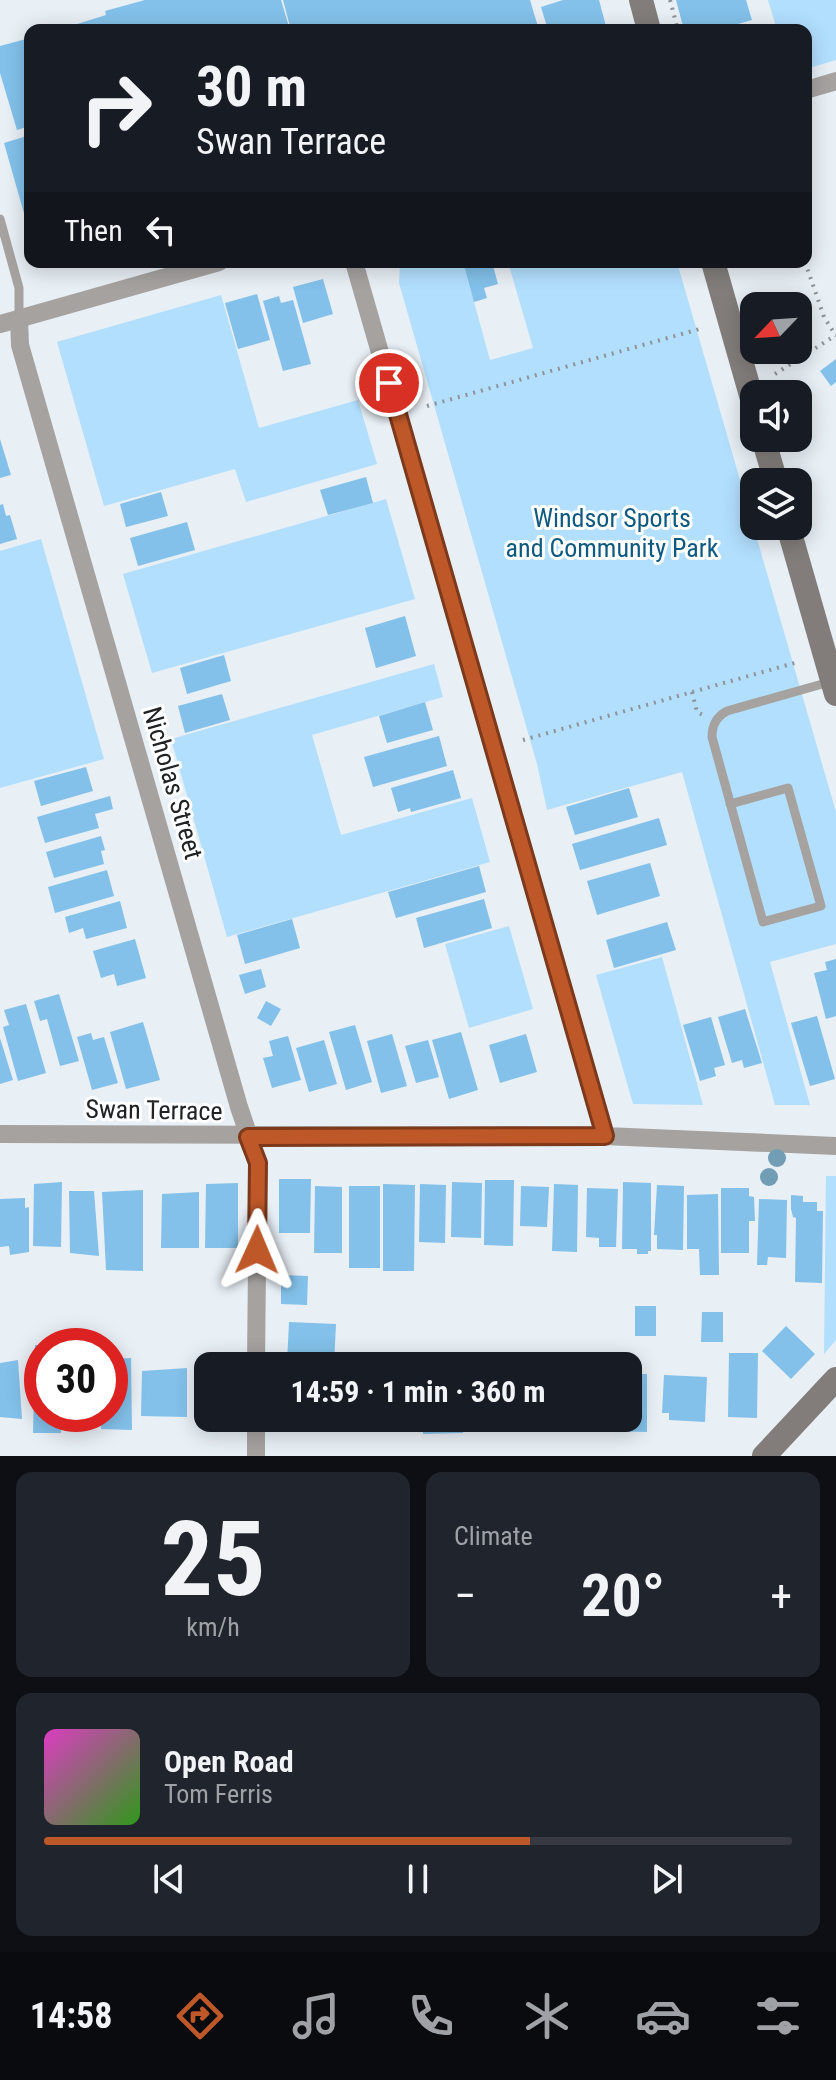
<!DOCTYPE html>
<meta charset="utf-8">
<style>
body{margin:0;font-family:"Roboto Condensed",sans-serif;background:#20242c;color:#f1f3f6;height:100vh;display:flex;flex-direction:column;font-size:30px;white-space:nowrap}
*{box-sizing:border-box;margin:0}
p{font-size:26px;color:#9ea1a6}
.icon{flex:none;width:44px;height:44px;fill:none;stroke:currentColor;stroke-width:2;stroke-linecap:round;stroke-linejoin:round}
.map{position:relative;height:1456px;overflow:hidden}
.side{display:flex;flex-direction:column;gap:16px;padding:16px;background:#0d0f14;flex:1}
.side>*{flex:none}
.banner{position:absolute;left:24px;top:24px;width:788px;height:244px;border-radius:16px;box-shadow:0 4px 20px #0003;background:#171b24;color:#f1f3f6;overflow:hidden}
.needle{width:52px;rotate:245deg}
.fabs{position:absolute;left:740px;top:292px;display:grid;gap:16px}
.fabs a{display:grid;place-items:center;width:72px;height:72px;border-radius:16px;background:#171b24;box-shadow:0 4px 20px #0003;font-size:40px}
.speed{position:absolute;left:24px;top:1328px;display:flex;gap:16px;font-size:40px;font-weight:700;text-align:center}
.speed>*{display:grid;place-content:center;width:104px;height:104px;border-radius:50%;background:#171b24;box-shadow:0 4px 20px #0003;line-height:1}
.speed .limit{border:12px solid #d22;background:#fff;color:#111}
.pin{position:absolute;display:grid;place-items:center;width:68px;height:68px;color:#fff;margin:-34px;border:4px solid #fff;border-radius:50%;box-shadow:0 2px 8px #0007}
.me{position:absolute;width:88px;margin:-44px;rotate:1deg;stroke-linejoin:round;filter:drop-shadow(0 0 6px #0008)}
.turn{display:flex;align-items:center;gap:28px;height:168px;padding:0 40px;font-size:36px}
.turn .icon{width:104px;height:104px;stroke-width:2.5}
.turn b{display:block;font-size:56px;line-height:68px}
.then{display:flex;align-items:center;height:76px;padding:0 40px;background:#0003;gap:16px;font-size:30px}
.big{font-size:60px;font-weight:700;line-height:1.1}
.side .tile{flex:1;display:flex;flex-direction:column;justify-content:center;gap:12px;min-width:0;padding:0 28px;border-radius:16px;background:#20242c}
.side .dial{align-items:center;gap:0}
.dial b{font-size:104px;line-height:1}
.song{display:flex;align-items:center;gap:24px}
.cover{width:96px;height:96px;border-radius:12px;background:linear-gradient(135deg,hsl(310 70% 55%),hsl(110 70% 35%))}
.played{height:8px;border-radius:4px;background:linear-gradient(90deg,#be5829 65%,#363941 65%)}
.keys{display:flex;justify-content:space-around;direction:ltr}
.heat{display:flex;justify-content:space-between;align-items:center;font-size:44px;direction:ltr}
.side .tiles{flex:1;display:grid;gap:16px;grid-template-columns:1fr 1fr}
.tile:last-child{grid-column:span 2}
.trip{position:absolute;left:194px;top:1352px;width:448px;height:80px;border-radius:16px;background:#171b24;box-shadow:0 4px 20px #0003;font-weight:700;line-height:80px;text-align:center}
.dock{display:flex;height:128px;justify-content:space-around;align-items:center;background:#090b0e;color:#9ea1a6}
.dock .icon{width:56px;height:56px}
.dock .selected{color:#be5829}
.dock b{font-size:36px;color:#f1f3f6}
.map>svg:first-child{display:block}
</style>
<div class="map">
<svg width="836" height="1456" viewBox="0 0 836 1456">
<rect width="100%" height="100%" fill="#e8eff5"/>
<path fill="#b2dffe" d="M768 0H836V60L806 69V30H777Z
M400 262H463L490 360 533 348 508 262H677L836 812V944L770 962 810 1105H775L682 772 547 810 537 764 399 283Z
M221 295 259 428 358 400 377 464 246 502 235 469 104 506 57 342Z
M386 499 415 599 152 673 123 574Z
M41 539 104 759 0 788V551Z
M434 664 443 697 312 735 341 835 472 798 490 862 227 937 171 739Z
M509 926 533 1009 469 1028 445 944Z
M662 957 703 1105 633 1104 596 975Z
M826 1176H836V1340L824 1354Z"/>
<path fill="#83c1ea" d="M145 0H281L290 30H58L106 15 105 11Z
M283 0H530L539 30H337L336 27 325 30H291Z
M563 0H599L607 30H548L541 7Z
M676 0H746L752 20 717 30H684Z
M30 38V126L17 130 0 73V46Z
M30 135V231H29L4 143Z
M463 262H492L498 284 484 288 487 298 474 302Z
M323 279 333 314 303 323 293 287Z
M257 294 270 340 238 349 225 303Z
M279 296 281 303 293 300 311 364 283 371 263 301Z
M836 359V382L831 386 820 371Z
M0 439 11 475 0 478Z
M366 477 373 503 328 515 320 490Z
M161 492 168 516 126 527 120 504Z
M3 504 6 516 10 515 17 539 0 544V505Z
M187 522 195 550 138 566 130 538Z
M405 616 416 656 376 668 365 628Z
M224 655 231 681 187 694 180 668Z
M222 694 230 720 185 733 178 706Z
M425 702 433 730 387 743 379 716Z
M439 736 447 766 373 787 364 757Z
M86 767 93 791 41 806 34 781Z
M453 770 461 798 411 812 410 808 398 812 391 788Z
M629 788 638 817 575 835 566 807Z
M110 796 113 809 95 814 99 828 45 843 37 817Z
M659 818 667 845 580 870 572 844Z
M101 836 105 850 101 851 104 864 54 878 46 852Z
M650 863 660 896 597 915 587 881Z
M479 866 486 892 396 918 388 892Z
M107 870 114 896 55 913 48 887Z
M484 899 492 928 424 948 416 918Z
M120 901 127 928 86 939 83 928 69 933 65 917Z
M292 919 300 948 245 964 237 935Z
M667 922 676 950 614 968 606 940Z
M135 939 146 978 117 986 114 974 101 978 93 951Z
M836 959V1016L826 1019 814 973 827 970 825 962Z
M261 969 266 987 245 994 239 975Z
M59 994 79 1061 60 1066 47 1019 40 1021 34 1001Z
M266 1001 281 1009 271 1026 257 1018Z
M26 1004 46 1073 18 1081 3 1027 9 1025 4 1010Z
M745 1009 762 1063 744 1068 742 1060 732 1063 718 1017Z
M817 1016 835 1079 810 1086 791 1023Z
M711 1017 725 1065 714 1068 716 1076 700 1081 683 1025Z
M143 1022 160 1080 126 1089 110 1032Z
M355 1025 372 1082 346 1090 329 1032Z
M461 1032 478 1090 449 1099 432 1040Z
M91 1033 93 1040 104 1037 118 1083 92 1090 77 1037Z
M392 1034 407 1086 381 1093 367 1041Z
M526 1034 537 1072 500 1083 489 1045Z
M288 1036 301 1080 272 1088 263 1058 273 1056 269 1041Z
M0 1038 13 1080 0 1084Z
M324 1040 337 1084 309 1092 296 1048Z
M428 1040 439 1077 416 1083 405 1046Z
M279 1179H311L310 1233H279Z
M485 1180H514L513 1246 484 1245Z
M62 1182 61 1247 33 1246 34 1184Z
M452 1182 482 1183 481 1238 451 1237Z
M623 1182 651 1183V1251H648V1254H637V1249H622Z
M238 1183V1248H205L206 1184Z
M383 1184 415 1185 414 1271H383Z
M420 1184 446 1185 445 1243 419 1242Z
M554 1184 578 1185 577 1252 552 1251Z
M657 1185 684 1186 683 1250 657 1249V1235H654Z
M315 1186 342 1187V1253H314Z
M349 1186H380V1268H349Z
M521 1186 549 1187 547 1227 520 1226Z
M587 1188 618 1189 616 1247H599V1238L586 1237Z
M721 1188H749V1196L754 1197 755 1221H749V1253H721Z
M143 1190V1271L106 1270 102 1192Z
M69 1191H94L99 1256 70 1253Z
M199 1192V1248H161L162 1194Z
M718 1194 719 1275H700L699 1249H687V1195Z
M791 1195 803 1196V1202H817V1211H823L822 1283 795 1282 796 1218 793 1217 791 1209Z
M25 1198V1208L29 1207V1252L10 1255 9 1246 0 1247V1199Z
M759 1199 787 1200 786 1258 768 1257 767 1265H757Z
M281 1275 308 1276 307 1305 281 1304Z
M635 1306H656V1336H635Z
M702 1312H723V1342H701Z
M289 1322 336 1324 334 1365 287 1363Z
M786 1326 815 1354 791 1379 762 1351Z
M35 1345H42V1414H61V1433H33Z
M729 1353H758L757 1418 728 1417Z
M131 1358 132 1430 101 1429 102 1414H110V1359Z
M18 1360 22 1419 0 1417V1363Z
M187 1368V1417L141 1416 142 1371Z
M628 1374H647V1432L606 1431V1418H628Z
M664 1375 707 1377 705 1422 669 1420V1413H662Z
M205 1388H208V1418H235L234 1426H204Z
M67 1414H93V1424H67Z
M280 1418H321V1424L280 1425Z
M350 1418H381V1427L350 1426Z
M385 1418H414V1428L385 1427Z
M422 1418H463V1433L423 1434Z
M482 1418H510V1431L482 1430Z
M520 1418H546V1426L520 1427Z
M550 1418H588V1429L551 1430Z"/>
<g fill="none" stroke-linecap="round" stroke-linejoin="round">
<path stroke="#8f9398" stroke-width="4" stroke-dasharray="2 6" stroke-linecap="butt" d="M670 0 678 30
M805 262 824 317 836 336
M775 374 836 335
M427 406 703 328
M692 692 697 712 703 715
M523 740 798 662"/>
<path stroke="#a5a2a0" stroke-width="9" d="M0 219 19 288V319
M730 804 788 788 821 906 763 922 712 737C712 725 716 717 727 711L833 681"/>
<path stroke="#a5a2a0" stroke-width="18" d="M806 90 836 81
M354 262 605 1136
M19 319 20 345 239 1107 258 1163 256 1366
M0 324 219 262
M0 1134 605 1136 836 1146
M256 1456V1418"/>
<path stroke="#827d7b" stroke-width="24" d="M641 0 649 30
M713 262 754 406
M763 438 776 482
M788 526 836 694
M764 1456 836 1379"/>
</g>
<g fill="#719db5">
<circle cx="777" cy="1158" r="9"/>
<circle cx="769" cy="1177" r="9"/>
</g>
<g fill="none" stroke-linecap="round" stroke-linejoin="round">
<defs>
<path id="route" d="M257 1250 258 1163 248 1137 605 1136 389 383"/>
</defs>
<use href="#route" stroke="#7c391b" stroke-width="20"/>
<use href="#route" stroke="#be5829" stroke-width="14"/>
</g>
<g text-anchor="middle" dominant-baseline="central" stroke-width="6" stroke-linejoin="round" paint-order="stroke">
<g font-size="26" fill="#0f5a81" stroke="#fff">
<text x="612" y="518">Windsor Sports<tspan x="612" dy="30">and Community Park</tspan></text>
</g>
<g font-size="26" fill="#202224" stroke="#fff">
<text transform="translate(173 783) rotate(74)">Nicholas Street</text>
<text transform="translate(154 1110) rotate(1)">Swan Terrace</text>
</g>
</g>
</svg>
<div class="fabs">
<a><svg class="needle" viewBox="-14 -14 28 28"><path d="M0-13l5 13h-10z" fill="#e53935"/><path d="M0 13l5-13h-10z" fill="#9ea1a6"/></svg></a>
<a><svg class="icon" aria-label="sound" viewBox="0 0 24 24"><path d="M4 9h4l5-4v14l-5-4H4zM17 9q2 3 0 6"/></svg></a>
<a><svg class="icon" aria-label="layers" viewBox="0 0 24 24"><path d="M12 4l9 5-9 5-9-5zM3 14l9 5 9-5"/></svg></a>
</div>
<div class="speed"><div class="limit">30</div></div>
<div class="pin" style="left:389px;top:383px;background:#d93025"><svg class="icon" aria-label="arrive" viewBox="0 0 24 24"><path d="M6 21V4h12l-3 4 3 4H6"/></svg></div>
<svg class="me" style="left:257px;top:1250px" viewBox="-20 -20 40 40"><path d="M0-17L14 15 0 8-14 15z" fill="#be5829" stroke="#fff" stroke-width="4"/></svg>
<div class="trip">14:59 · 1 min · 360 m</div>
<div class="banner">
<div class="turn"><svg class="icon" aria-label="right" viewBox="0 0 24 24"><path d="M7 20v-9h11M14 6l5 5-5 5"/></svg><div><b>30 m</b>Swan Terrace</div></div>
<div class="then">Then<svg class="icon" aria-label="left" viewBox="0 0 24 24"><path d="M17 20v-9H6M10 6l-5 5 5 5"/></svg></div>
</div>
</div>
<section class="side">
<div class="tiles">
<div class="tile dial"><b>25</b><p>km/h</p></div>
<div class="tile"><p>Climate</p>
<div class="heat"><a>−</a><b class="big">20°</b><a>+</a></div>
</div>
<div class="tile">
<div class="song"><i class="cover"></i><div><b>Open Road</b><p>Tom Ferris</p></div></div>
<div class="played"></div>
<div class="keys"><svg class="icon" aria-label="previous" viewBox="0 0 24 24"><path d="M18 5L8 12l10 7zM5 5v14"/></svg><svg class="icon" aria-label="pause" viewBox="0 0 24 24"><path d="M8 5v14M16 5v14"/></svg><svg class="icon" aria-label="next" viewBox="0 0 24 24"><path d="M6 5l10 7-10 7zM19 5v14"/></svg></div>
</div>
</div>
</section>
<nav class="dock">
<b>14:58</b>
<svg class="icon selected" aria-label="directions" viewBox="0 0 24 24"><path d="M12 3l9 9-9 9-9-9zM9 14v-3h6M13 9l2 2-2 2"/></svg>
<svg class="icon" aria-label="music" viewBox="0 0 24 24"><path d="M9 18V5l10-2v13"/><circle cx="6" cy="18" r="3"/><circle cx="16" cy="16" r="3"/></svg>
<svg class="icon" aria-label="phone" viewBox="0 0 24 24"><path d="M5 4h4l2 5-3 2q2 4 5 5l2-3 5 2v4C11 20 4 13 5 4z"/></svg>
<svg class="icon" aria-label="climate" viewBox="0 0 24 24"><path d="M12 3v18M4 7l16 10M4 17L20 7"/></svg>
<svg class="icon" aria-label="car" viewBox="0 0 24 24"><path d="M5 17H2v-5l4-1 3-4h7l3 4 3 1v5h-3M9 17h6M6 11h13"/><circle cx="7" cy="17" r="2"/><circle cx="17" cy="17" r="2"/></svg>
<svg class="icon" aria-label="filters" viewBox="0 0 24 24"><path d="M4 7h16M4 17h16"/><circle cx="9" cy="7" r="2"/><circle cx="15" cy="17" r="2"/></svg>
</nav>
